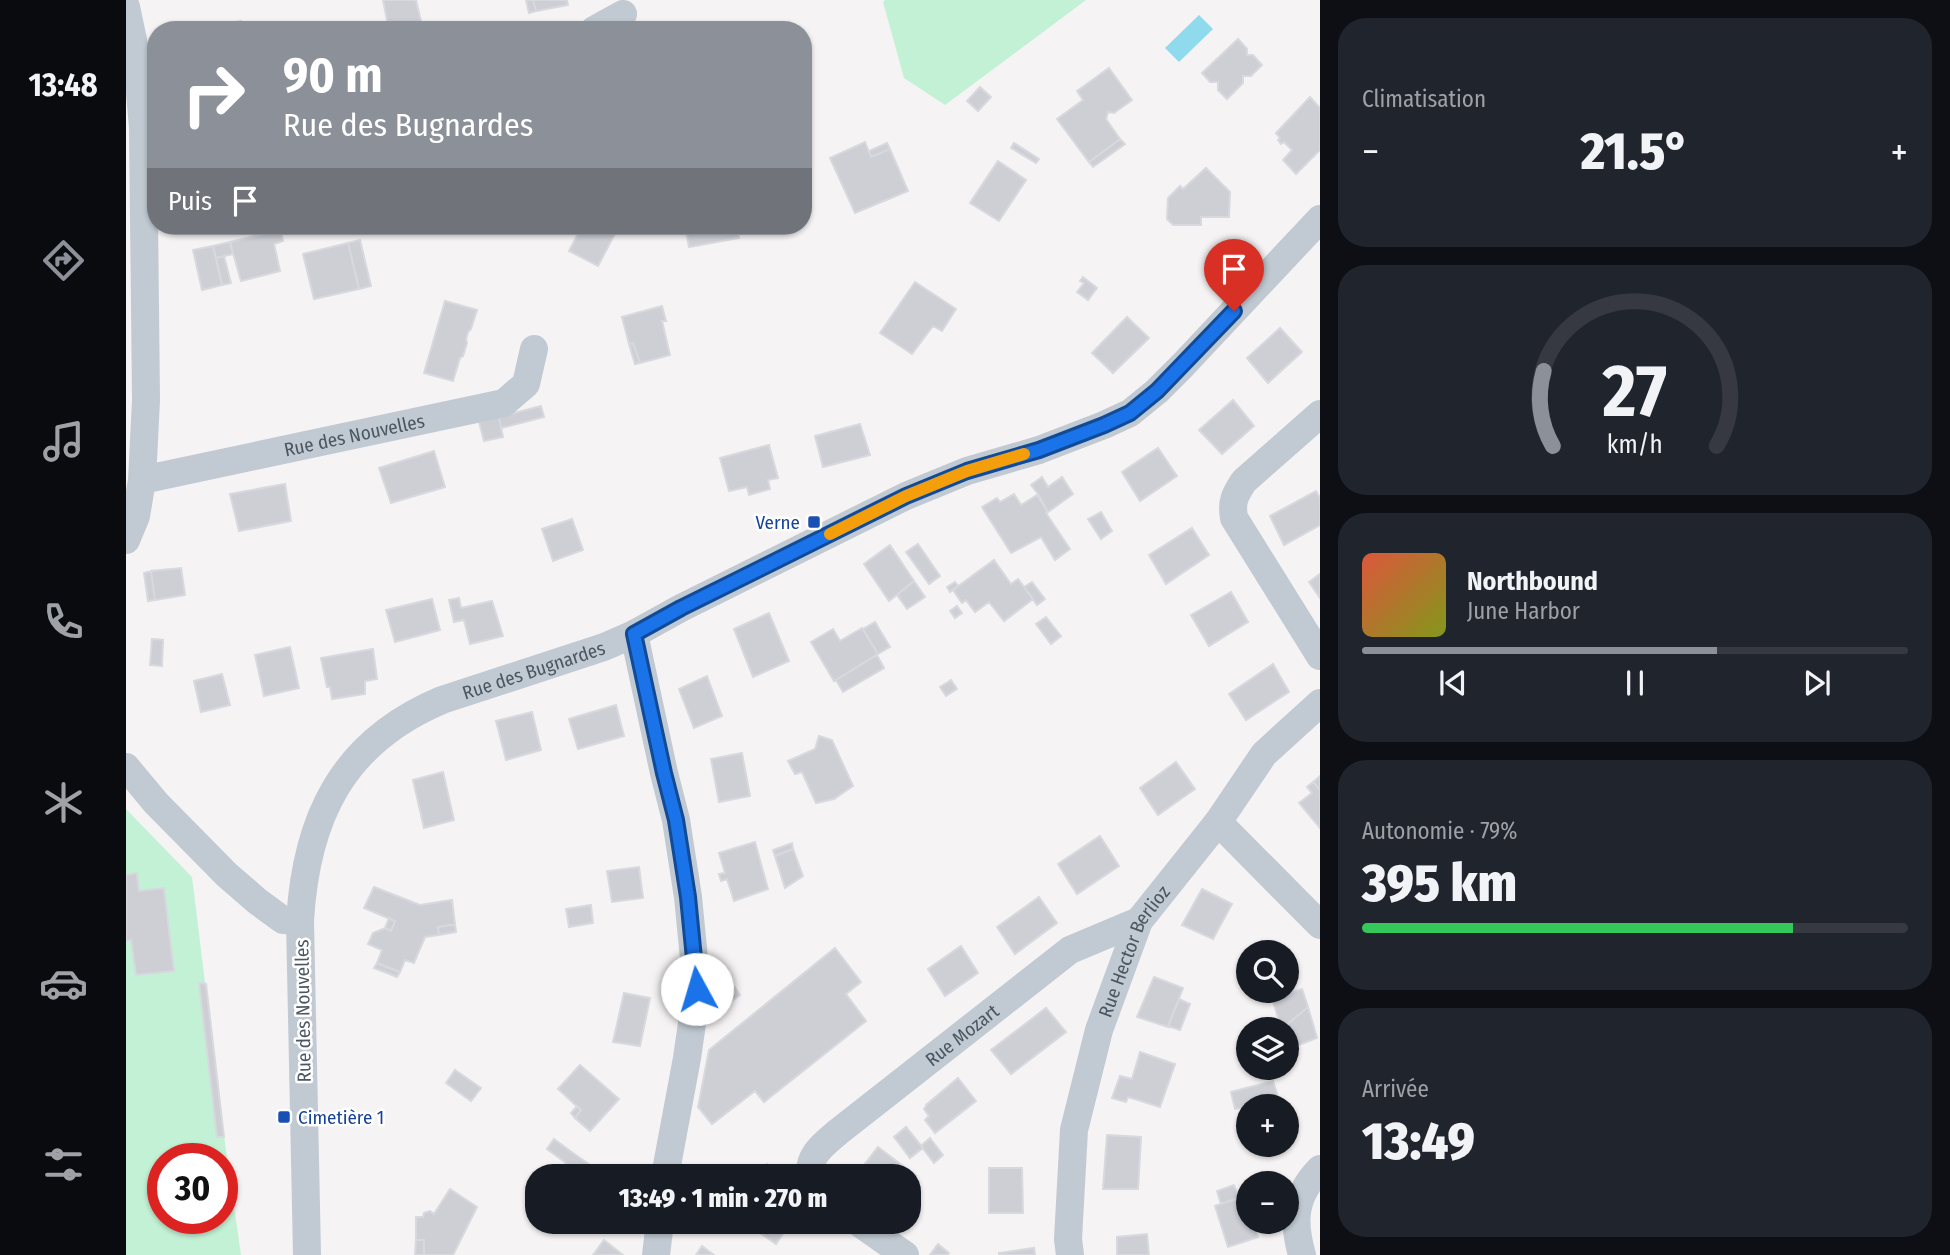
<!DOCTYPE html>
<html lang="fr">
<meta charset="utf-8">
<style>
body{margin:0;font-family:"Fira Sans Condensed",sans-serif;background:#20242c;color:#f1f3f6;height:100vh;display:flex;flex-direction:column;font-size:26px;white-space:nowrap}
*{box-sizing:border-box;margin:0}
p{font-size:23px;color:#9ea1a6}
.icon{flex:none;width:38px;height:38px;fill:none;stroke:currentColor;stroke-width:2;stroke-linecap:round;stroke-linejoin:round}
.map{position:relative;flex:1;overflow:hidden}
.details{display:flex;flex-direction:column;gap:18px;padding:18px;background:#0d0f14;width:630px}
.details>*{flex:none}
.hud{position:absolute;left:21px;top:21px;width:665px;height:214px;border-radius:28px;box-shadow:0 2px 5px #0004;background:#8c9099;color:#fff;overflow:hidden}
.controls{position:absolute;left:1110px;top:940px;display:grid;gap:14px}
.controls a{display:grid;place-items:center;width:63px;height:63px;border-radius:50%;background:#171b24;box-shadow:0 2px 5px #0004;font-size:35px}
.speed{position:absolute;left:21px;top:1143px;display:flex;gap:14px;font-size:35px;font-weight:700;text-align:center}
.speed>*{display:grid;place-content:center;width:91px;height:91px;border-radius:50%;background:#171b24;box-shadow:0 2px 5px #0004;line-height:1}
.speed .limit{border:10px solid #d22;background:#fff;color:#111}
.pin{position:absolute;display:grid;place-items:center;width:60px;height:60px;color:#fff;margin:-72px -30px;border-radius:50% 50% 50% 0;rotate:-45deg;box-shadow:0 0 7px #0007}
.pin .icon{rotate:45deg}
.me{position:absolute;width:77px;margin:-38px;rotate:354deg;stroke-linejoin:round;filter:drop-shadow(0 0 5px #0008)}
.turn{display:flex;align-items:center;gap:24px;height:147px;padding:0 21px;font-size:32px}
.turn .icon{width:91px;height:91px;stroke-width:2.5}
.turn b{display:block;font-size:49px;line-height:60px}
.then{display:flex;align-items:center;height:66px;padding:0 21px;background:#0003;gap:14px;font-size:26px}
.big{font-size:52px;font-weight:800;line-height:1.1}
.details .widget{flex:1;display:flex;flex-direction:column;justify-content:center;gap:10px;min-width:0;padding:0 24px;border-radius:28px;background:#20242c}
.details .dial{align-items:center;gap:0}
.dial svg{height:182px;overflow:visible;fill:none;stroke:#363941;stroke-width:7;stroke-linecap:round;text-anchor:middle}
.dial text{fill:#f1f3f6;stroke:none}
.song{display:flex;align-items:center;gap:21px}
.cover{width:84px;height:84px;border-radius:10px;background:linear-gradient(135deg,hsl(10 70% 55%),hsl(70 70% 35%))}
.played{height:7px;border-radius:4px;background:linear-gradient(90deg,#8c9099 65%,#363941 65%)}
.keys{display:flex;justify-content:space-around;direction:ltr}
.heat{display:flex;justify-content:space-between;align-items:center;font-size:38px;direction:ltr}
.charge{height:10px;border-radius:5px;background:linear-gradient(90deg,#34c759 79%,#363941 0)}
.trip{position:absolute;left:399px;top:1164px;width:396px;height:70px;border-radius:28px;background:#171b24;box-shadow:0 2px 5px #0004;font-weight:800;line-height:70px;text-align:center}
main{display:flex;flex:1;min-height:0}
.menu{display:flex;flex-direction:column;width:126px;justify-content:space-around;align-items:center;background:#090b0e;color:#9ea1a6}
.menu .icon{width:49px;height:49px}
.menu .current{color:#8c9099}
.menu b{font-size:32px;color:#f1f3f6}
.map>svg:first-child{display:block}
</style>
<main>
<nav class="menu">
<b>13:48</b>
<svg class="icon current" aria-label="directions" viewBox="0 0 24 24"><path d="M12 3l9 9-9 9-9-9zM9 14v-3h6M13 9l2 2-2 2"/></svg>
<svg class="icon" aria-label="music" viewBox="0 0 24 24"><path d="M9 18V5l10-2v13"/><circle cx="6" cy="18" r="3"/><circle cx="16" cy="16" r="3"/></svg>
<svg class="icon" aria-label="phone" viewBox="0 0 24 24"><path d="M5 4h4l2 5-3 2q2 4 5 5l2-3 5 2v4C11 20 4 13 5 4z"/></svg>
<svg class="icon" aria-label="climate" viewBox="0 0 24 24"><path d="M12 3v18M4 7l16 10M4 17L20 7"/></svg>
<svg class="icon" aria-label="car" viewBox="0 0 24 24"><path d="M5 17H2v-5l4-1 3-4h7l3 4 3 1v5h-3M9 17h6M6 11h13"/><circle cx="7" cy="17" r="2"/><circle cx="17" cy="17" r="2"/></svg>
<svg class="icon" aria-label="filters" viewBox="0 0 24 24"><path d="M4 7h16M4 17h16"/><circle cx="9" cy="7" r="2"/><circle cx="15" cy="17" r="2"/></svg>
</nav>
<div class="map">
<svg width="1194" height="1255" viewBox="0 0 1194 1255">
<rect width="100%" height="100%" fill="#f5f3f3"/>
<path fill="#c3f1d5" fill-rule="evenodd" d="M759 0H960L819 105 778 78 757 2Z
M0 809 66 877 98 1136 115 1255H0ZM37 1158H96V1218H37Z"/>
<path fill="#90daee" d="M1073 15 1087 29 1053 62 1039 48Z"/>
<path fill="#cdcfd5" stroke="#d7d9de" stroke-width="2" d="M257 0H290L297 30H263Z
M400 0H407L410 11 403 13Z
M407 0H441L442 5 410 11Z
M115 21 117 30 84 28Z
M1112 39 1121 49V55H1127L1136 65 1125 76H1117V83L1101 99 1092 90V82H1084L1076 73Z
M983 68 1006 100 988 113 982 112 980 119 994 139 963 162 931 119 957 100 951 91Z
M854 87 865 97 852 111 841 101Z
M1184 97 1194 108V150L1170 174 1157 160 1166 150 1158 142 1155 144 1152 140 1154 138 1150 133Z
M994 139 999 144 967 167 963 162Z
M739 142 745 157 764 149 782 191 729 213 704 158Z
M761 143 764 149 745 157 743 151Z
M888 143 913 159 910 163 885 148Z
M872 161 900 180 873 221 844 203Z
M1080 168 1104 192 1103 217H1075V225H1047L1041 219 1042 198 1054 186 1057 189Z
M456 226H493L472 266 443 251Z
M559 226H611L613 238 563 247Z
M155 230 157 241 148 244 154 271 115 281 104 242Z
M234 240 245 286 233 289 222 243Z
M104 242 107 254 90 258 87 246Z
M222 243 233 289 188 299 177 254Z
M87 246 96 285 76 290 67 250Z
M98 256 105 283 96 285 90 258Z
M957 277 971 288 962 300 951 292 958 283 954 281Z
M789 282 830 309 816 331 807 326 786 354 754 333Z
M319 301 351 310 345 329 342 332 340 339 341 343 337 356 334 358 327 381 298 373Z
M536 306 540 321H536L544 355 514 363 507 343 503 344 496 317Z
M1001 317 1023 338 987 373 966 353Z
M1154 328 1176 352 1142 383 1121 358Z
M507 343 514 363 509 364 503 344Z
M1107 400 1128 426 1096 454 1073 430Z
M415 406 418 417 375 428 373 417Z
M373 417 377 437 358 441 353 422Z
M734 424 744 455 697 467 689 436Z
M643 445 652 478 642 480 644 489 623 495 621 487 603 491 594 458Z
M1032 448 1051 476 1014 501 996 472Z
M308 451 319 487 265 503 253 468Z
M916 477 922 487 936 477 947 494 922 512 912 494 905 485Z
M159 484 165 521 113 531 104 494Z
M1190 491 1194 498V525L1158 545 1144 516Z
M888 494 895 505 911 495 922 512 920 513 944 549 929 560 915 537 885 553 856 507 871 498 874 502Z
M975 512 986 531 975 539 962 519Z
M446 519 457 550 427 561 416 529Z
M1066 528 1083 555 1040 584 1023 555Z
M792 544 814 576 803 584 780 552Z
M764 545 788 581 763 601 738 564Z
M868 560 885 584 892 579 907 599 878 621 863 602 849 612 840 600 836 603 827 590Z
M55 568 59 595 29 600 25 571Z
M25 571 29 600 22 601 18 573Z
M1194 574V598L1183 582Z
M788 581 799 597 781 609 771 595Z
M829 582 832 586 824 592 821 587Z
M906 582 919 599 911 605 898 587Z
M1105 592 1122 622 1083 646 1065 615Z
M333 598 335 608 366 601 377 636 344 644 338 620 328 622 323 600Z
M306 599 314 630 269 642 260 610Z
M831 606 836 613 829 618 824 611Z
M643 613 663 661 627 677 608 629Z
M920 617 935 636 925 644 910 624Z
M749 622 764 647 752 654 737 629Z
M736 628 752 654 708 681 685 642 707 629 714 641Z
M26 639 37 640 36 666 24 665Z
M164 647 173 688 138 696 129 655Z
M247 649 251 679 239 681V694L206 699 204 687H201L195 658Z
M751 655 758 668 717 692 710 680Z
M1147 664 1163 692 1120 720 1103 694Z
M96 674 104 705 75 712 68 681Z
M581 676 596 716 568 728 553 689Z
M825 680 831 689 820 696 814 687Z
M490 705 498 736 452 749 443 719Z
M406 712 415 750 380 760 370 721Z
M693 736 706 740 727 786 708 799 690 803 676 772 669 774 662 761 689 749Z
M616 753 624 796 593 802 585 759Z
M1050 762 1069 789 1032 815 1014 788Z
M317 772 328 820 298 828 287 780Z
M1194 776V790L1187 782Z
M1187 782 1194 790V828L1173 803 1186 793 1181 787Z
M974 836 993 866 951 894 932 864Z
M629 842 642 889 608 901 601 879 595 881 593 874 599 873 593 853Z
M666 843 667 849 649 856 647 850Z
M667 849 677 876 659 888 649 856Z
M513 867 517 898 486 902 481 871Z
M11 873 13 891 38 888 48 971 10 975 5 940 0 941V875Z
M248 887 294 905 326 900 329 924 312 927 313 935 299 937 288 963 279 960 274 972 251 963 256 950 242 944 247 933 259 928 265 931 269 921 238 908Z
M1076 889 1106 904 1087 939 1056 925Z
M913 897 931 923 889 954 871 927Z
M465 905 467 923 443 927 440 909Z
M263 918 269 921 265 931 259 928Z
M329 924 330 932 313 935 312 927Z
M835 946 852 973 819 996 802 969Z
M709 948 735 982 720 994 740 1021 638 1102 629 1091 586 1124 572 1107 583 1050Z
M251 963 274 972 271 977 248 968Z
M1028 977 1057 988 1042 1027 1011 1017Z
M605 982 614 995 600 1005 593 994V990Z
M73 983 80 984 98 1137H91Z
M1176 989 1182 1007 1156 1029 1146 999Z
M498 993 524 998 514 1046 487 1042Z
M1053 999 1064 1004 1054 1030 1042 1026Z
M1182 1007 1191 1038 1162 1049 1160 1029H1156Z
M920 1008 940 1032 885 1074 865 1050Z
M1014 1052 1049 1064 1034 1107 1002 1097 1000 1102 986 1098 994 1076 1006 1079Z
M454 1065 493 1099 464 1131 449 1118 455 1110 432 1089Z
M329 1070 355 1088 345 1101 320 1083Z
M832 1078 850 1101 809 1133 799 1120 803 1116 798 1109 800 1106V1105Z
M1147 1081 1155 1106H1122V1109L1121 1106 1109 1109 1105 1092Z
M451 1106 455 1110 449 1118 445 1113Z
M780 1127 797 1148 784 1158 768 1137Z
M981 1135 1015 1137 1012 1189H977Z
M804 1138 817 1155 808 1163 795 1146Z
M428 1139 447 1153 480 1176H445L448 1173 438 1166 440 1163 421 1149Z
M752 1147 790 1176 782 1186V1176H734L731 1174Z
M641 1164 648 1172 643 1176H635L632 1173Z
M863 1168H896L897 1213H863Z
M1108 1185 1113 1198 1095 1204 1091 1191Z
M324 1189 351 1207 327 1255H298V1240H290V1217H297L298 1213 304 1211 308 1214Z
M1118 1196 1122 1207V1222H1127L1132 1237 1102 1247 1089 1206Z
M618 1222H665L650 1244Z
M1021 1234 1023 1255H991V1237Z
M290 1240H298V1255H289Z
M478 1240 497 1255H467Z
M812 1244 823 1253 821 1255H804Z
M576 1246 588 1255H570Z
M908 1248 909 1255H873V1253Z"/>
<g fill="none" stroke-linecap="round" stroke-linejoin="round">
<g stroke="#c1cad2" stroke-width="28">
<path d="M0 7 11 59 17 127 20 400 16 480 10 516 0 540"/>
<path d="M468 30 497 14"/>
<path d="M1194 414 1118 481C1109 495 1105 501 1108 518L1194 656"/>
<path id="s1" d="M16 480 378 403 400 384 408 349"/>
<path d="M508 634 538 773 550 820 562 897 571 989 561 1058 539 1176"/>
<path d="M0 767 30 803 101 875 131 901 157 920 174 921"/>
<path d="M1092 822 1194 925"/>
<path id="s2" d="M684 1176C682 1155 698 1144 712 1132L944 950 1013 921"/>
<path d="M732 1222 779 1255"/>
<path id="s3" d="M181 1255 174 921C180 818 216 742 316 700L478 647 508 634 555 608 780 496 841 471 913 450 978 425 1004 413 1031 391 1057 365 1194 219"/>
<path d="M530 1255 534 1222"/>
<path id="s4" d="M944 1255 942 1239 948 1130 973 1030 1013 921 1092 822 1138 754 1194 703"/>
<path d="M1176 1255C1166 1220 1168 1196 1194 1169"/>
</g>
</g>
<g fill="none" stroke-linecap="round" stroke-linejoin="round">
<defs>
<path id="route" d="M571 989 562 897 550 820 538 773 508 634 555 608 780 496 841 471 913 450 978 425 1004 413 1031 391 1108 311"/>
</defs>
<use href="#route" stroke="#114b97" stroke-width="18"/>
<use href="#route" stroke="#1a73e8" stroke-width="12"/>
<path stroke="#f59e0b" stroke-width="12" d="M704 534 780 496 841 471 898 454"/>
</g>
<g fill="#1a4fb4" stroke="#fff" stroke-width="2.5">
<rect x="681" y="515" width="14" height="14" rx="3.5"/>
<rect x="151" y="1110" width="14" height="14" rx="3.5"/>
</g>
<g text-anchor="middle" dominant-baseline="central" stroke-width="5" stroke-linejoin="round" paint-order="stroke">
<g font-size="19" fill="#4a5661" stroke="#fff">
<text stroke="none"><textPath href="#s1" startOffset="217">Rue des Nouvelles</textPath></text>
<text stroke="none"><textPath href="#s3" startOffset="710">Rue des Bugnardes</textPath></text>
<text stroke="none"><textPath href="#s4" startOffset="315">Rue Hector Berlioz</textPath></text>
<text transform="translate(177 1011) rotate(-91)">Rue des Nouvelles</text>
<text stroke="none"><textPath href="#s2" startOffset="212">Rue Mozart</textPath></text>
</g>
<g font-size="19" fill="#164399" stroke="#fff" text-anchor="end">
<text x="674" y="522">Verne</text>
<text x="172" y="1117" text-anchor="start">Cimetière 1</text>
</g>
</g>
</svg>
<div class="controls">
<a><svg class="icon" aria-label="search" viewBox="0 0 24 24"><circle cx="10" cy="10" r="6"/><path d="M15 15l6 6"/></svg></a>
<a><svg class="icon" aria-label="layers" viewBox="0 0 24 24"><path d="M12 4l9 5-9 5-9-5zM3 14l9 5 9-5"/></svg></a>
<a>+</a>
<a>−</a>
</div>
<div class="speed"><div class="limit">30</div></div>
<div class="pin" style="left:1108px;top:311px;background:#d93025"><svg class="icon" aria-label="arrive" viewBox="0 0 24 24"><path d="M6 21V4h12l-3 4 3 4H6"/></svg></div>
<svg class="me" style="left:571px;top:989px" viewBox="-20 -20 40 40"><circle r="19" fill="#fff"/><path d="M0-13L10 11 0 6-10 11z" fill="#1a73e8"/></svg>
<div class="trip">13:49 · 1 min · 270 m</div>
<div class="hud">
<div class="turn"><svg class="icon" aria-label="right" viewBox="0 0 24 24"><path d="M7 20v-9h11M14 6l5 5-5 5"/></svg><div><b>90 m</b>Rue des Bugnardes</div></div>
<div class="then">Puis<svg class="icon" aria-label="arrive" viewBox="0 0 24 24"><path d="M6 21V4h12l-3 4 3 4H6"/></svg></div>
</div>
</div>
<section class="details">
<div class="widget"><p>Climatisation</p>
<div class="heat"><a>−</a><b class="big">21.5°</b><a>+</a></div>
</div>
<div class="widget dial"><svg viewBox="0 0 100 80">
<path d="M14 69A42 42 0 1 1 86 69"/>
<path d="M14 69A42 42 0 0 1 10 36" stroke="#8c9099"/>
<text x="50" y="56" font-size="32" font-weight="700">27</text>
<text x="50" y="72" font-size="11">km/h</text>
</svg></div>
<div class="widget">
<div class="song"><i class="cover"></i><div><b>Northbound</b><p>June Harbor</p></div></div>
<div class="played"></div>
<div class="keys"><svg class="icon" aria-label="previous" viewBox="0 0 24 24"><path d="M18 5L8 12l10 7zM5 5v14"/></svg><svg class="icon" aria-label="pause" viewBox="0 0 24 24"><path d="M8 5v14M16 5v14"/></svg><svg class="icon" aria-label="next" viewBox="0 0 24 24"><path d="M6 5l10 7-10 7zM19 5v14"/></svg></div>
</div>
<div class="widget"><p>Autonomie · 79%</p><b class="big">395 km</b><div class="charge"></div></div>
<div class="widget"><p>Arrivée</p><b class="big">13:49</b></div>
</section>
</main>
